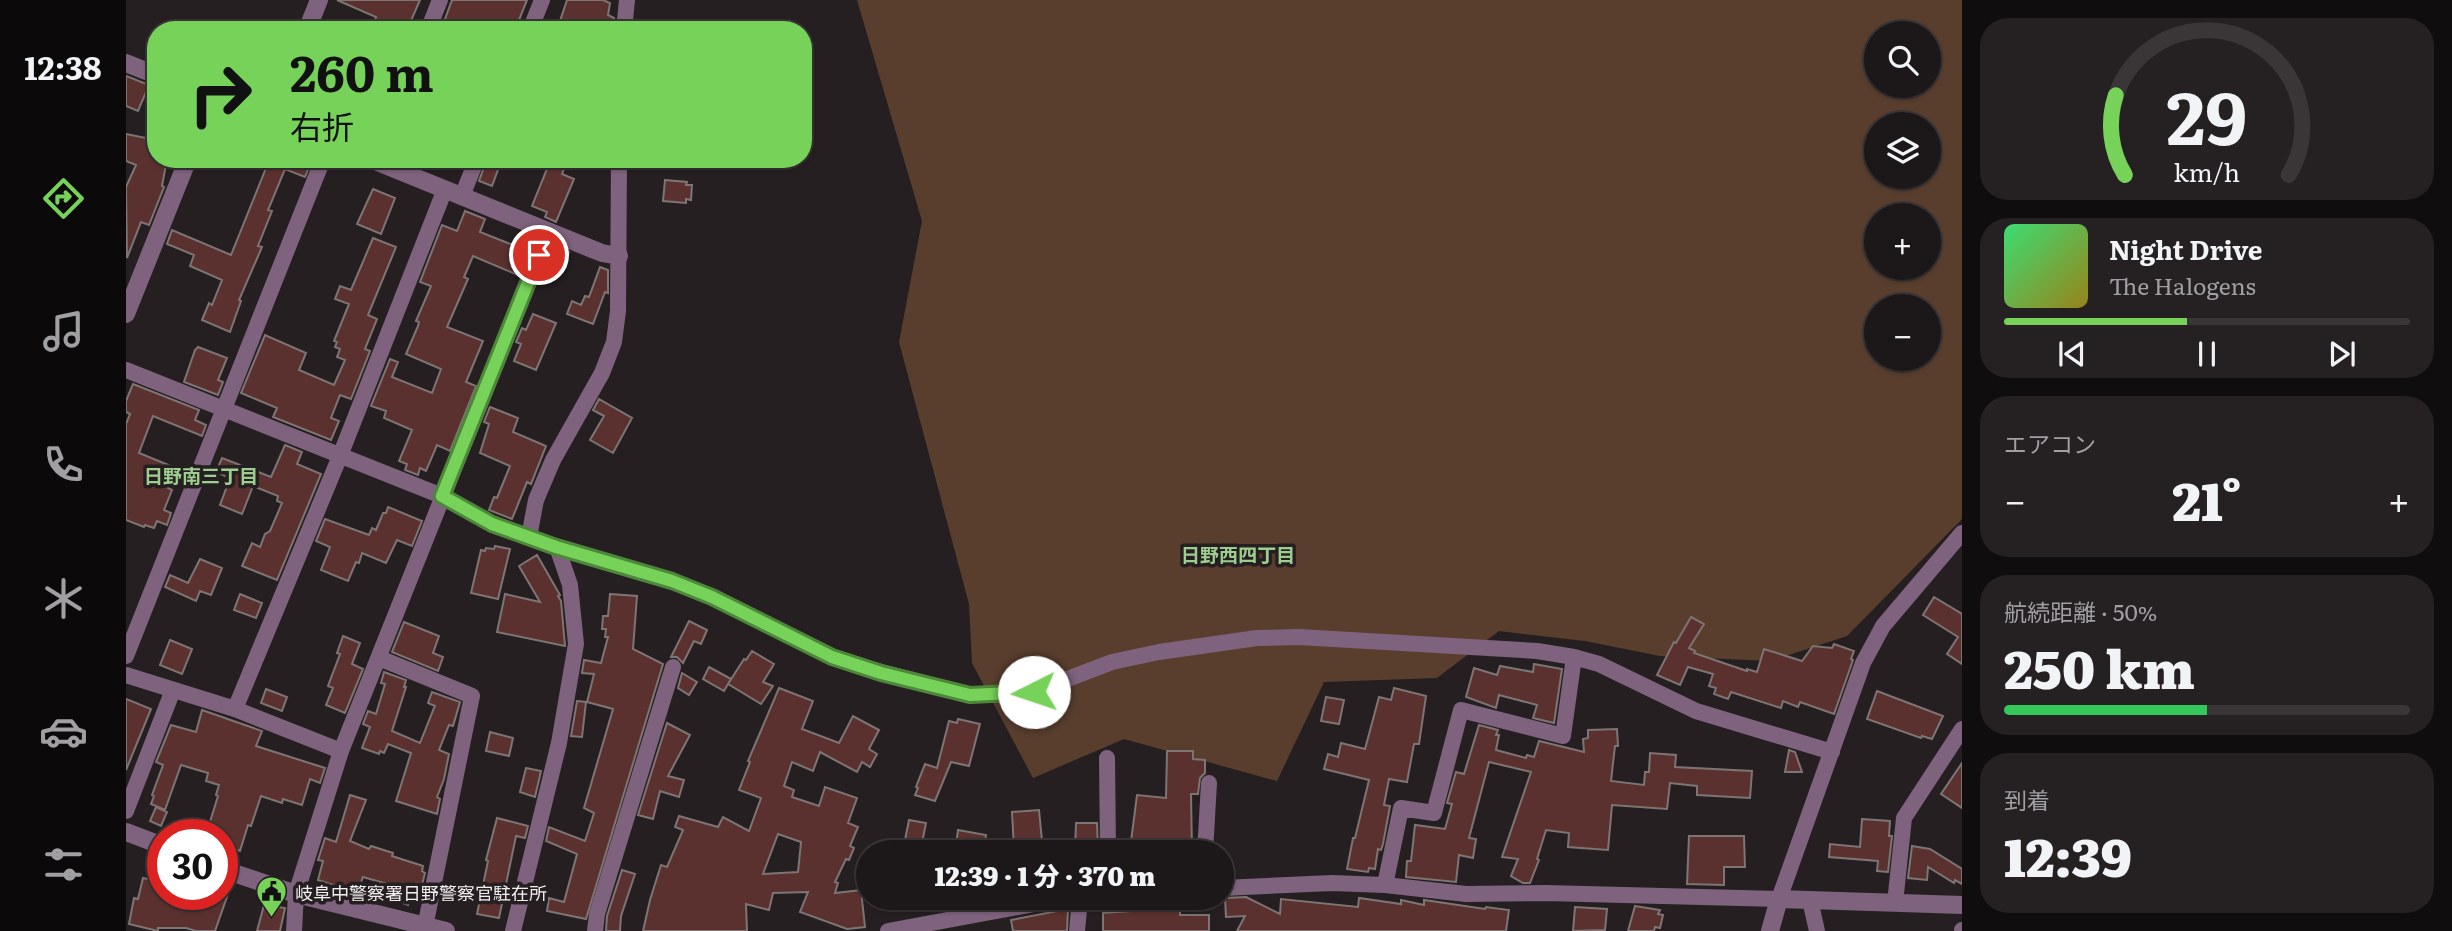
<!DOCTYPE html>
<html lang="ja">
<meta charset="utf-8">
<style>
body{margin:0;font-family:Literata,"Noto Sans JP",serif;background:#252022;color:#f1f3f6;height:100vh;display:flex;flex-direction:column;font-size:26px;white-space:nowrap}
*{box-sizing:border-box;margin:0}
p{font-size:23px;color:#a09fa2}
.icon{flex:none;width:38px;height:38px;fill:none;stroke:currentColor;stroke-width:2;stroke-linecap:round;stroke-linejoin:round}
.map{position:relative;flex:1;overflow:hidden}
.side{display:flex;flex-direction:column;gap:18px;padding:18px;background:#0f0d0e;width:490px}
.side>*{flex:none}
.top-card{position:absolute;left:21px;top:21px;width:665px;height:147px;border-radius:28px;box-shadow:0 2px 5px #0004,0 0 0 2px #3a3638;background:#77d259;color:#111;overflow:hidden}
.tools{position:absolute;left:1738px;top:21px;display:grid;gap:14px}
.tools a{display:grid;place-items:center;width:77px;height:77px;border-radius:50%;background:#1c1719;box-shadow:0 2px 5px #0004,0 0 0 2px #3a3638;font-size:35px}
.speed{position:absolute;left:21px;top:819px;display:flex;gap:14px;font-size:35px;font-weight:700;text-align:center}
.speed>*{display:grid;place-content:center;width:91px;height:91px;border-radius:50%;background:#1c1719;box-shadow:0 2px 5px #0004,0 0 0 2px #3a3638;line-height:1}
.speed .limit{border:10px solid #d22;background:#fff;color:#111}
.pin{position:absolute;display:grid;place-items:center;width:60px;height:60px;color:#fff;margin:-30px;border:4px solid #fff;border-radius:50%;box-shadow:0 2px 7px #0007}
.me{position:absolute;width:77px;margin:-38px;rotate:266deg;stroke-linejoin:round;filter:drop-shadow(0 0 5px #0008)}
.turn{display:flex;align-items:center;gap:24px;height:147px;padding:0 28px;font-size:32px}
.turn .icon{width:91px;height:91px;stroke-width:2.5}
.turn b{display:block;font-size:49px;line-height:60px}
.big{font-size:52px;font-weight:800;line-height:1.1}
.side .card{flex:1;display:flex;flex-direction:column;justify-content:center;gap:10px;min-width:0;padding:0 24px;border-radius:28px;background:#252022}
.side .dial{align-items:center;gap:0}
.dial svg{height:182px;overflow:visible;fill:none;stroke:#3a3638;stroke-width:7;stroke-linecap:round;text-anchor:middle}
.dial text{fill:#f1f3f6;stroke:none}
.song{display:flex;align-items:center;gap:21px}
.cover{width:84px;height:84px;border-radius:10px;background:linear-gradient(135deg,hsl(140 70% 55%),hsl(50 70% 35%))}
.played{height:7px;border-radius:4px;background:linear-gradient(90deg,#77d259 45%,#3a3638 45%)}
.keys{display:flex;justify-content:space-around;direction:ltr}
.heat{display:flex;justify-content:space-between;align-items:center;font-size:38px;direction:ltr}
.charge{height:10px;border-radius:5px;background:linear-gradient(90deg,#34c759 50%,#3a3638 0)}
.trip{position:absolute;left:730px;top:840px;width:378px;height:70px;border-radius:35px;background:#1c1719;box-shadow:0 2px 5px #0004,0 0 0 2px #3a3638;font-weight:800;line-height:70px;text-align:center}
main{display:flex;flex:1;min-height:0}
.dock{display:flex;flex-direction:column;width:126px;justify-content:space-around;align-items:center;background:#0b090a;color:#a09fa2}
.dock .icon{width:49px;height:49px}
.dock .selected{color:#77d259}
.dock b{font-size:32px;color:#f1f3f6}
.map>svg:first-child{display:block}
</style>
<main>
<nav class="dock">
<b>12:38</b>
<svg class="icon selected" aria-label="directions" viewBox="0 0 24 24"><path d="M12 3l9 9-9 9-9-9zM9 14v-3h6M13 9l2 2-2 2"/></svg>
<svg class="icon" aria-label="music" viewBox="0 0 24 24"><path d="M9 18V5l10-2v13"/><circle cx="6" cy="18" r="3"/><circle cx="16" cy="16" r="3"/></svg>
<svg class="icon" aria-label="phone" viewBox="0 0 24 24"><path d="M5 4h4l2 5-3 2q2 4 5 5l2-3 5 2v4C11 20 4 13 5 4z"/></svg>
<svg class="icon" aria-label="climate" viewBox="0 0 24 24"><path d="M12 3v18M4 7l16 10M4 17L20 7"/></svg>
<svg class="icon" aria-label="car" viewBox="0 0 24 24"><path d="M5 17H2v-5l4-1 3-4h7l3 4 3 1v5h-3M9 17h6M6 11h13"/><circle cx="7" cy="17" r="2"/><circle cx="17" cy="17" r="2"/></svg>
<svg class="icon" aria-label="filters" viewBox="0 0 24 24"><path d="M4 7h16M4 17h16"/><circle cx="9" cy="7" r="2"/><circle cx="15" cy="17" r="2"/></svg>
</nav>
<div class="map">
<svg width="1836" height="931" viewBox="0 0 1836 931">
<rect width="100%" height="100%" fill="#251f21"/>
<path fill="#593e2e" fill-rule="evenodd" d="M731 0H1836V519L1721 636 1644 661 1534 656 1459 641 1373 631 1311 678 1198 682 1151 781 998 739 907 778 846 663 843 604 773 342 796 221ZM1750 33H1802V86H1750ZM1750 124H1802V177H1750ZM1750 215H1802V268H1750ZM1750 306H1802V359H1750Z"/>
<path fill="#5b312f" stroke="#7d7574" stroke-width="2" fill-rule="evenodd" d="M211 0H294L281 30H254L256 24 249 21 250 17Z
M326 0H401L389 30H315Z
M441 0H477L484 3 482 15 488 18 483 30H431Z
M0 76 23 85 12 111 0 106Z
M0 134 30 140V159H41L36 186 38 187 23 225 15 222 1 258 0 187 10 165 0 161Z
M136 159H186L179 177 159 169 142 210 146 211 132 246 136 247 113 300 115 301 104 332 76 320 83 303 86 305 96 280 64 266 68 255 41 244 46 230 105 255 142 163Z
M361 159H376L366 186 353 181Z
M425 159H442L436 174 448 179 430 222 419 217 421 212 406 206Z
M539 180 561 182 560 185H566L565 200 560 199V203L537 201Z
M247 189 269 198 255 234 231 224Z
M339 211 359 219 354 232 387 245 390 239 406 246 394 276 347 256 338 277 342 279 321 327 357 341 340 382 350 386 324 451 311 445 300 471 294 468 292 475 279 470 281 464 273 461 286 430 258 418 260 411 245 406 264 359 272 362 266 377 306 393 315 369 280 354 292 326 293 322 290 321 305 286 294 282 316 225 331 231Z
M247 238 270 247 242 315 251 319 239 349 244 351 225 399 214 395 205 418 213 421 205 440 147 417 151 408 115 393 139 335 180 353 173 370 208 385 219 360 211 357 214 349 209 347 211 342 208 341 223 304 209 299 214 286 225 290Z
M437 249 443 252 436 269 432 268 425 271 421 264 425 253Z
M474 267 482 270V293L479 292 467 324 441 314 446 301 455 305 459 296 463 297Z
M407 314 430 323 410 370 388 361 395 344 390 342 396 328 400 330Z
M72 347 101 358 92 380 97 382 92 395 58 382 69 350Z
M7 384 73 410 69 420 80 425 76 436 27 416 13 453 50 468 42 488 46 490 38 510 45 513 41 525 31 521 28 528 19 525 18 527 0 520V424L4 414 0 412V401Z
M473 399 506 418 487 453 464 440 478 416 467 410Z
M364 407 392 418 387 432 420 446 405 484 401 482 386 519 363 510 368 497 371 498 384 466 354 453 363 424 358 422Z
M159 445 176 452 171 464 195 474 151 580 116 566 126 543 134 547 139 534 144 531 156 503 151 501 152 496 127 486 116 514 94 505 104 478 90 472 96 458 145 477Z
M262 507 296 521 286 546 271 540 260 563 236 553 233 563 230 562 222 581 195 570 204 547 190 541 199 519 243 535 246 528 250 530 257 513H260Z
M369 546 384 549 372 599 345 593 355 550 359 551 360 548 368 549Z
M411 555 434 595 432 596 435 601 439 646 371 632 379 594 414 602 393 566Z
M74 559 96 568 85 595 74 591 70 601 39 587 44 575 62 583Z
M114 594 136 603 130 618 108 610Z
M484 594 511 596 507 649 537 664 460 919 421 911 423 898 438 902 451 854 420 841 423 827 459 841 468 813 458 808 487 709 461 702 468 674 456 673 458 660 475 663 482 637H479L480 629H476L477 616H482Z
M1808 597 1836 614V664L1821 654 1832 637 1797 615Z
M1565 617 1578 624 1563 648 1569 651 1568 653 1621 671V669L1631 672 1638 649 1676 661 1687 646 1706 648 1708 644 1728 651 1725 659 1727 660 1708 714 1674 702 1672 707 1657 701 1655 708 1605 692 1602 699 1588 694 1590 688 1583 686 1587 674 1562 667 1554 685 1531 675 1548 642 1550 643Z
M563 621 581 630 575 644 568 641 557 663 551 657H545Z
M278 622 313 636 307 653 317 657 312 671 266 652Z
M217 636 234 643 226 664 237 669 219 713 200 705 207 688 202 686 214 654 211 653Z
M44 640 66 649 56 674 34 665Z
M626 651 648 664 637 682 647 686 635 704 602 684 618 659 620 660Z
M1408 664 1436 669 1428 723 1407 718 1411 705 1373 695 1370 708 1340 697 1348 668 1371 675 1374 666 1407 672Z
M583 667 605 679 598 691 577 679Z
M258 672 280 680 278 687H280L266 731 294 743 308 708 309 706 302 703 306 692 334 702 327 726 323 725 313 750 323 754 318 779 311 797 314 799 311 814 270 801 285 753 262 744 258 753 254 751 253 754 236 748 244 727 237 724 242 711 250 714 259 684 255 683Z
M556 673 571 682 563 695 552 688Z
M653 688 687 701 676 729 713 743 727 716 753 730 743 749 751 754 744 767 736 762 731 772 694 752 687 771 666 762 658 786 668 790 666 797 693 806 699 787 731 798 722 823 732 827 724 846 728 848 723 860 720 859 709 882 712 883 709 893 735 890 739 927 721 929 674 912 682 892 647 893 643 910 620 904 621 931H517L524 900 535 865 541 867 557 830 549 827 553 816 592 827 597 817 623 831 635 798 613 790 624 762 622 761ZM652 834 675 842 672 872 637 874Z
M1268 688 1300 696 1293 744H1288L1281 782 1263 779 1258 805 1264 806 1257 844 1255 850 1252 849 1249 869 1243 868 1242 872 1221 869 1227 838H1229L1243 780 1198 769 1202 754 1212 757 1215 743 1239 749 1253 697 1265 700Z
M140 689 161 697 156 711 135 703Z
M1751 691 1817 716 1806 739 1796 736 1795 738 1741 719Z
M1200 697 1218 700 1213 724 1195 721Z
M0 699 25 709 0 770Z
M451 701 460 702 456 737 445 736Z
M76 710 136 731 130 746 199 768 194 783 184 779 176 805 157 799 156 803 135 796 125 826 122 825 114 851 96 844V835H65L71 820 83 825 92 796 90 795 93 785 80 781 82 773 55 765 39 810 25 804 28 796 26 795 37 765 30 762 45 725 70 732Z
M832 719 854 724 843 766 825 762 809 801 789 795 792 788 790 787 799 764 811 768 823 721 831 723Z
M541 723 564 735 542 776 558 780 553 797 534 791 527 819 512 815Z
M1353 725 1372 730 1370 735H1373L1370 750 1400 758 1401 755 1408 757 1413 741 1458 752 1457 739 1462 738V730L1491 729 1492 746H1489L1485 781 1518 785 1519 772H1523L1524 753 1550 755 1549 767 1626 771 1624 798 1571 795V786L1544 783 1541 809 1486 805 1482 850 1442 847 1443 833 1420 830 1411 859 1413 860 1404 883H1397L1385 876 1392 859 1376 857 1405 772 1363 762 1343 838 1350 839 1347 858 1333 855 1330 882 1280 877 1281 861H1285L1289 825 1319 829 1326 804 1321 803 1330 772 1338 774Z
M364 732 387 738 383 756 360 751Z
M1663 750 1669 752 1676 772H1659Z
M1041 751H1067V759L1079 760V773L1074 778 1072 794H1065L1066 852 1004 849 1011 795 1040 798Z
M1836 763V808L1815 794Z
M400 768 415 771 409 797 394 792Z
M224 795 240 800 224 841 243 849 245 846 267 853 266 856 297 866 296 871 299 873 296 885 290 883 282 905 257 896 261 884 237 877 231 893 192 880 197 861 192 860 199 838 210 842Z
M30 807 41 812 35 826 24 821Z
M913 810 917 851 894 852V849H888L886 812Z
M371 818 402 826 399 838 390 836 373 918 351 914 362 861 360 860Z
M1736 819 1764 821 1763 836H1766L1762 872 1751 871 1752 861 1703 857 1704 844 1734 847Z
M783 820 800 823 795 848 778 845Z
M950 823H971L972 852H949Z
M832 830 860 835 858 852H829Z
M1563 836H1618L1619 867H1598V885L1561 884Z
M1786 846 1804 849 1836 869V884L1829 880 1828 883 1802 867 1801 880 1782 878Z
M496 870 509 874 495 916 494 931H480L481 916Z
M17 878 37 882V894L46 895 45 901 74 900 76 894H102L89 931H70L60 928H32V931L3 924 8 898 12 899Z
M1120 897 1154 914 1155 899 1232 907 1233 898 1275 904V900L1298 905V900L1359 909 1360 907 1383 910 1380 931H1111L1119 916 1100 917 1099 898Z
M138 905 159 908 154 931H131Z
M1509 906 1534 910 1532 914 1537 915 1534 928 1529 927 1528 931H1502Z
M1449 907 1481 909 1479 930 1447 931Z
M942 909 941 931H887L885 920Z
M1020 910 1054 911V915H1083V931H977V913Z"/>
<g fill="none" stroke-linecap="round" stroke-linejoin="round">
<path stroke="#7e627e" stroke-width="16" d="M302 30 314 0
M404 30 416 0
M498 30 501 0
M336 196 351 159
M0 370 316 496 366 524 431 547 444 585 450 644 433 743 387 931
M403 537 410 500 427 460 476 373 488 342 492 311 493 159
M431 547 546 581 586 597 706 657 755 672 844 695 908 692 986 662 1033 652 1131 638 1173 637 1411 651 1448 657 1473 664 1570 711 1706 752
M0 656 197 159
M253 658 346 696 299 927
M0 675 109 709 215 751
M109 709 214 456 319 189
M981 758 982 852
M0 811 47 690
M1079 852 1083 783
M1259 885 1275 808 1308 813 1335 710 1437 736 1448 657
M1096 888 1206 883 1259 885 1340 894 1420 893 1653 899 1737 663 1757 626 1836 533
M1684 900 1691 931
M1769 903 1778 818 1836 729
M168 931 170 894 215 751 423 231
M469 931 471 914 547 667
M762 931 940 898
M951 931 954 898
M1836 931V930"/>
<path stroke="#7e627e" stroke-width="18" d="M181 30 193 0
M0 63 30 75
M244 159 476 253 493 256
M0 314 62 159
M0 832 37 846
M96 869 170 894 320 931
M1644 931 1653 899 1836 905"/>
</g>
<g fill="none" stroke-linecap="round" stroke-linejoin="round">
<defs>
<path id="route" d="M413 255 316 496 366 524 430 547 546 581 586 597 706 657 755 673 844 695 908 692"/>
</defs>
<use href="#route" stroke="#4d883a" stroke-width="18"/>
<use href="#route" stroke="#77d259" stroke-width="12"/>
</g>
<defs>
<symbol id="civic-pin" viewBox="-11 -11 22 30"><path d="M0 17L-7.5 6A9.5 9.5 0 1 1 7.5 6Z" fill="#77d259" stroke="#251f21"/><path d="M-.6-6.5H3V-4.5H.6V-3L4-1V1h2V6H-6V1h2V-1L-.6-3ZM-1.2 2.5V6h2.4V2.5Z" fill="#111"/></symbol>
</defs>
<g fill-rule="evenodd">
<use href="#civic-pin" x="128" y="874" width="35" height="47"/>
</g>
<g text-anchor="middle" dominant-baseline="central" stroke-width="7" stroke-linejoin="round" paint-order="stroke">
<g font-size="18" fill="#f3eef0" stroke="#251f21" text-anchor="start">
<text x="169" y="892">岐阜中警察署日野警察官駐在所</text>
</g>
<g font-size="19" font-weight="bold" fill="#9ece8f" stroke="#251f21">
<text x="75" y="475">日野南三丁目</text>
<text x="1112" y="554">日野西四丁目</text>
</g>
</g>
</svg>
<div class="tools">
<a><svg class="icon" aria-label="search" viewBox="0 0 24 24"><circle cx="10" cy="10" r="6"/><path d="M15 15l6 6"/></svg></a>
<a><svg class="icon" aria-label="layers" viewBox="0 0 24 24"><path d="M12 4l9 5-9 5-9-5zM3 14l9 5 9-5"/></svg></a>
<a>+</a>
<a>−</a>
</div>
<div class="speed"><div class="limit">30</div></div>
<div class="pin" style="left:413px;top:255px;background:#d93025"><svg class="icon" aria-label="arrive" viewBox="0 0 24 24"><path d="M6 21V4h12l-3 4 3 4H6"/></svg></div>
<svg class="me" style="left:908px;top:692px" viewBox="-20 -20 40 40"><circle r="19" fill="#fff"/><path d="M0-13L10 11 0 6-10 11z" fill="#77d259"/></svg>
<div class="trip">12:39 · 1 分 · 370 m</div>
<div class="top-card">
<div class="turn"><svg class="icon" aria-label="right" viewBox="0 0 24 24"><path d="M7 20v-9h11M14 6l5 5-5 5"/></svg><div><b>260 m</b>右折</div></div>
</div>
</div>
<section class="side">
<div class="card dial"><svg viewBox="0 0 100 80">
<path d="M14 69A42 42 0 1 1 86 69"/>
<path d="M14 69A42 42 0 0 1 10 34" stroke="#77d259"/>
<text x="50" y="56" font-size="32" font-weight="700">29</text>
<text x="50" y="72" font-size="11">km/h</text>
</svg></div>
<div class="card">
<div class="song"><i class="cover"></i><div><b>Night Drive</b><p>The Halogens</p></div></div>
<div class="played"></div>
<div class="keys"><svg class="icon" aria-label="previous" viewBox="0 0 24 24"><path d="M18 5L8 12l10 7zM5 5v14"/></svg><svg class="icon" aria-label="pause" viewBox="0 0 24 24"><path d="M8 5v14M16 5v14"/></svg><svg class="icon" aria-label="next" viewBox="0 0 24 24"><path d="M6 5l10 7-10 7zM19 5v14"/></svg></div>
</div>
<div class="card"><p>エアコン</p>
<div class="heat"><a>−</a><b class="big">21°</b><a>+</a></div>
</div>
<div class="card"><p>航続距離 · 50%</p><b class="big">250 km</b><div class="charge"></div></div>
<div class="card"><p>到着</p><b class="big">12:39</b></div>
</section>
</main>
